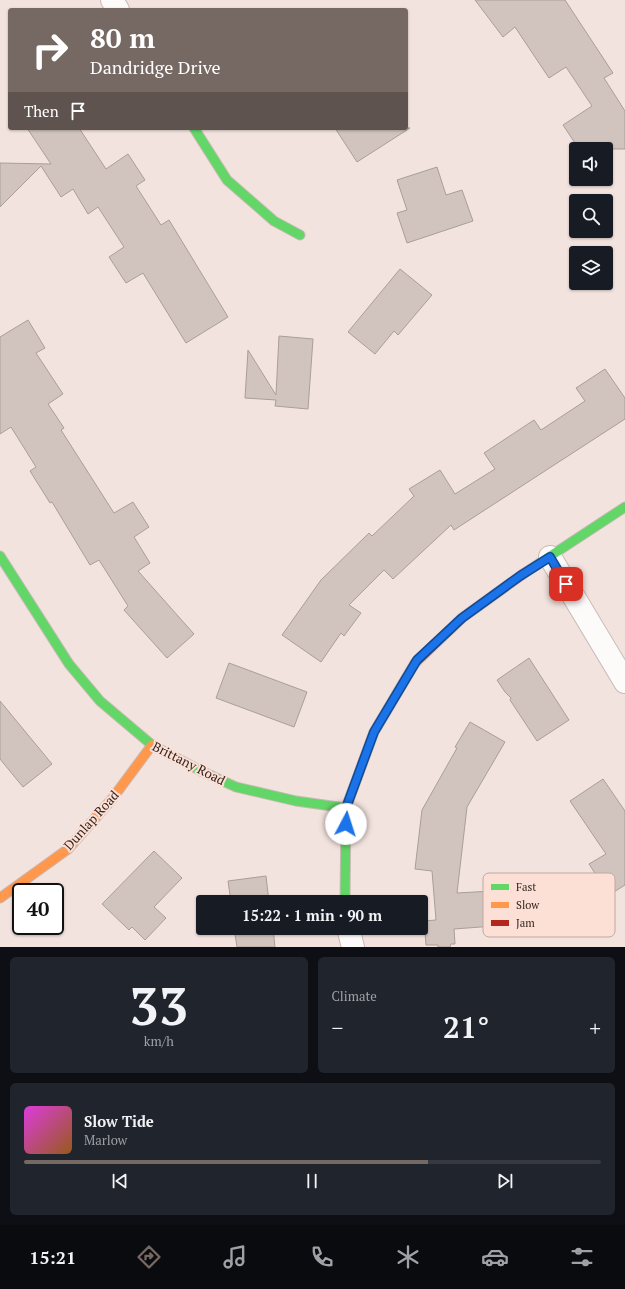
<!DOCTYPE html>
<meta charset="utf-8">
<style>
body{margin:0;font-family:"PT Serif",serif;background:#20242c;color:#f1f3f6;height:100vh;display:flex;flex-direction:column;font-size:15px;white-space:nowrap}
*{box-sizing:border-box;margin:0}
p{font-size:13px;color:#9ea1a6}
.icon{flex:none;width:22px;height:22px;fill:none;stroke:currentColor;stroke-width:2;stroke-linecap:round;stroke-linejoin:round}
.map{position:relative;height:947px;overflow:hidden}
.sheet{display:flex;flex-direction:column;gap:10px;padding:10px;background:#0d0f14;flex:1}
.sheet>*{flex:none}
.hud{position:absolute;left:8px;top:8px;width:400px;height:122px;border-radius:4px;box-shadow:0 1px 3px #0004;background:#766863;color:#fff;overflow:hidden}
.fabs{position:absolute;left:569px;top:142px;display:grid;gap:8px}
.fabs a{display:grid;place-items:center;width:44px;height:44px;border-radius:4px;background:#171b24;box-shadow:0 1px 3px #0004;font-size:20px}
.speed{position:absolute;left:12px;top:883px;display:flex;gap:8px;font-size:20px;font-weight:700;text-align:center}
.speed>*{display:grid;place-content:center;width:52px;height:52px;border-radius:50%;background:#171b24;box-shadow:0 1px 3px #0004;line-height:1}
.speed .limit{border:2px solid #111;border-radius:6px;background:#fff;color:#111}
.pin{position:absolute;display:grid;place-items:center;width:34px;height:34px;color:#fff;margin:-17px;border-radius:8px;box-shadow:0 2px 6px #0006}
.me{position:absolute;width:44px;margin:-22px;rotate:5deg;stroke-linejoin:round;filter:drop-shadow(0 0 3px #0008)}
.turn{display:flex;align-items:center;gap:14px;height:84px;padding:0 16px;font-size:18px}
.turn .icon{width:52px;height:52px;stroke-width:2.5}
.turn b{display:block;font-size:28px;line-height:34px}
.then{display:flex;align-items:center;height:38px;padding:0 16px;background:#0003;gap:8px;font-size:15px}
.big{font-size:30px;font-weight:600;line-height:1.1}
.sheet .card{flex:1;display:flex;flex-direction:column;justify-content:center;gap:6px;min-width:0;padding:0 14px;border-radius:6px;background:#20242c}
.sheet .dial{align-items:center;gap:0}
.dial b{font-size:52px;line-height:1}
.song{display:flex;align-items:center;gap:12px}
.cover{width:48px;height:48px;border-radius:6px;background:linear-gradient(135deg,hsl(300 70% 55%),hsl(30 70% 35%))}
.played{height:4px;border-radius:2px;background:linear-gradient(90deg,#766863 70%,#363941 70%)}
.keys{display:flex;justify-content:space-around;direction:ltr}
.heat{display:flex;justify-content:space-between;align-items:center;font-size:22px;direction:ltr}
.sheet .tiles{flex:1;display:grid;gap:10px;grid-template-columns:1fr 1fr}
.card:last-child{grid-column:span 2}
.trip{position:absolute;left:196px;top:895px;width:232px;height:40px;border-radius:4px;background:#171b24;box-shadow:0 1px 3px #0004;font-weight:600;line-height:40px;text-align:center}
.tabs{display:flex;height:64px;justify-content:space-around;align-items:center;background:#090b0e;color:#9ea1a6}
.tabs .icon{width:28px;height:28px}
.tabs .active{color:#766863}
.tabs b{font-size:18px;color:#f1f3f6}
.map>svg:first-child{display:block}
</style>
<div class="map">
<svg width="625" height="947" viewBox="0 0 625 947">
<rect width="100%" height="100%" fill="#f3e3de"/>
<path fill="#d1c4bf" stroke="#aa9e99" d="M475 0H565L613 73 604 78 625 111V149H579L563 125 592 106 566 67 549 78 515 27 503 37Z
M27 128H79L106 169 128 154 145 180 136 186 161 225 169 220 228 317 186 343 143 273 126 283 109 257 124 247 98 207 88 214 73 189 61 197 41 166 0 207V163L51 164Z
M335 128H410L357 162Z
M437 167 446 195 462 190 473 221 407 243 397 213 407 210 397 180Z
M400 269 432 295 398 335 394 331 375 354 348 332Z
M28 320 45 348 36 353 63 394 48 404 64 428 61 430 114 513 133 502 149 527 134 537 150 563 138 571 194 634 167 658 124 610 128 606 99 560 90 565 52 502 50 503 30 471 36 467 11 427 0 434V337Z
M279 336 313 339 308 409 275 406 276 400 245 398 248 350 276 395Z
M605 369 625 398V419L454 530 451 525 393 579 384 570 349 605 361 613 344 636 341 633 321 662 282 635 321 580 369 533 372 536 414 496 409 489 440 470 455 494 495 469 484 453 534 420 541 430 585 401 576 388Z
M529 658 569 720 537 741 510 700 511 698 505 692 497 680Z
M229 663 307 692 294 727 216 698Z
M0 701 52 764 23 787 0 759Z
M470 722 505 742 467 807 457 893 492 891 494 926 454 929 455 944H451L450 947H438V945H426L424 921 436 920 432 871 415 869 422 810 457 748 455 747Z
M603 779 625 811V885L609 895 589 864 606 854 570 801Z
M154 851 182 878 154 907 166 918 145 940 132 927 129 930 102 904Z
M266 876 269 902H231L228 881Z
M234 928H273L275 947H237Z"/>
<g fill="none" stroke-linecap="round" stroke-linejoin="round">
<defs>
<path id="street" d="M112 0 118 10
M550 557 625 682
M348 928 353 947"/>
<path id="fast" d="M194 128 227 180 274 221 300 235
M0 556 69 664 100 701 152 745 201 771 236 787 296 801 346 808
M523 574 625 507
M345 902 346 808 374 732 415 663"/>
<path id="slow" d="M0 898 68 849 112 799 152 745"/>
<path id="jam" d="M415 663 462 618 523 574"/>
</defs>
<use href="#street" stroke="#c8bab6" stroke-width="24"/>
<use href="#fast" stroke="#c8bab6" stroke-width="11"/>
<use href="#slow" stroke="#c8bab6" stroke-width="11"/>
<use href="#jam" stroke="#c8bab6" stroke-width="11"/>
<use href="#street" stroke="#fdfbfa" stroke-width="22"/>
<use href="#fast" stroke="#63d668" stroke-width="9"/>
<use href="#slow" stroke="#ff974d" stroke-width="9"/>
<use href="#jam" stroke="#b3261e" stroke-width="9"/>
</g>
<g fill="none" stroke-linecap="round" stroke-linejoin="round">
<defs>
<path id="route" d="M346 824V808L374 732 417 660 462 618 520 576 550 557 566 584"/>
</defs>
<use href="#route" stroke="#114b97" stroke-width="10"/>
<use href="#route" stroke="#1a73e8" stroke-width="7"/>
</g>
<g text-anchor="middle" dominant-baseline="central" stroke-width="4" stroke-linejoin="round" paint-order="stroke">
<g font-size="13" fill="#332621" stroke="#fcdfd5">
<text transform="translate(189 763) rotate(27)">Brittany Road</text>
<text transform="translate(91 820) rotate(-48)">Dunlap Road</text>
</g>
</g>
<rect x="483" y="873" width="132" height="64" rx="6" fill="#fcdfd5" stroke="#c0a89f" stroke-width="1"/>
<rect x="491" y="884" width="18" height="6" fill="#63d668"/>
<rect x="491" y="902" width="18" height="6" fill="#ff974d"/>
<rect x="491" y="920" width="18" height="6" fill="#b3261e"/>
<g font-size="11" fill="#332621">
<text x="516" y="891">Fast</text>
<text x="516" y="909">Slow</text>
<text x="516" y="927">Jam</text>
</g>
</svg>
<div class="fabs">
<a><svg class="icon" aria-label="sound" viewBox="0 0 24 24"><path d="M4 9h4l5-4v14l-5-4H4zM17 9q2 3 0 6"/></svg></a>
<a><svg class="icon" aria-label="search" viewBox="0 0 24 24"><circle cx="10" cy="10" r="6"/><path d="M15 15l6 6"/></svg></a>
<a><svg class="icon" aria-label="layers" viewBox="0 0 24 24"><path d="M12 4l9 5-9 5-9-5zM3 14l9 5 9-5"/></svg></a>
</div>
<div class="speed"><div class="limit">40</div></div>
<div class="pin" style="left:566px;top:584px;background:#d93025"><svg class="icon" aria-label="arrive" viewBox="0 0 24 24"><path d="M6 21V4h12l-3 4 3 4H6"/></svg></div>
<svg class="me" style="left:346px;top:824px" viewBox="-20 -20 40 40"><circle r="19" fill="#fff"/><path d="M0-13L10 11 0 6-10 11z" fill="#1a73e8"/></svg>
<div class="trip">15:22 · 1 min · 90 m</div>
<div class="hud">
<div class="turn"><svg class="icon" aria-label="right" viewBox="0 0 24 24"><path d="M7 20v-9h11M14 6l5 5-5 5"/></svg><div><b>80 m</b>Dandridge Drive</div></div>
<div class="then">Then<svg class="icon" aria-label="arrive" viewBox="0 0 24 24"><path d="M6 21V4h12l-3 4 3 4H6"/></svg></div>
</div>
</div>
<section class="sheet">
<div class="tiles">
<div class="card dial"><b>33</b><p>km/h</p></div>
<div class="card"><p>Climate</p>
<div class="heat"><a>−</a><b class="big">21°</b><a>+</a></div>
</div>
<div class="card">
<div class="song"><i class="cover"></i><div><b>Slow Tide</b><p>Marlow</p></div></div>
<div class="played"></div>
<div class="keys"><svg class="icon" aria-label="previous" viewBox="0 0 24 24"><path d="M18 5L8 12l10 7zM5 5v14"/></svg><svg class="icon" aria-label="pause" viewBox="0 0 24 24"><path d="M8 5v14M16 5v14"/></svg><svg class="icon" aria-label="next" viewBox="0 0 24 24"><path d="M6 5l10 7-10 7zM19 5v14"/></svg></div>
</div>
</div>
</section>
<nav class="tabs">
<b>15:21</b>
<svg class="icon active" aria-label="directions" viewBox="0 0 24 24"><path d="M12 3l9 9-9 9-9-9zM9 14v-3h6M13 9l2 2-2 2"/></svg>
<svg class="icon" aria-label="music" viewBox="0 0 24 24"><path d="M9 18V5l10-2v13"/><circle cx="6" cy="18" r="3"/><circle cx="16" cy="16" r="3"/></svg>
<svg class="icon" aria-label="phone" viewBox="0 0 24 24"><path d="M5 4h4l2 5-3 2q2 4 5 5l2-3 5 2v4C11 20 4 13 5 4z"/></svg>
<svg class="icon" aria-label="climate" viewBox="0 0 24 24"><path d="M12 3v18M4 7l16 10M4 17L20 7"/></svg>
<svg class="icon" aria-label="car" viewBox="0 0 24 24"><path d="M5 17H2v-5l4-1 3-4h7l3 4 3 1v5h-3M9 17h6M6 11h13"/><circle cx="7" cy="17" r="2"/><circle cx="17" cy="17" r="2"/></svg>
<svg class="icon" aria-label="filters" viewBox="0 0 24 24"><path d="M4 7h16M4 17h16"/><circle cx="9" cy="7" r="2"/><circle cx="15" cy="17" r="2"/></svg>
</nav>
